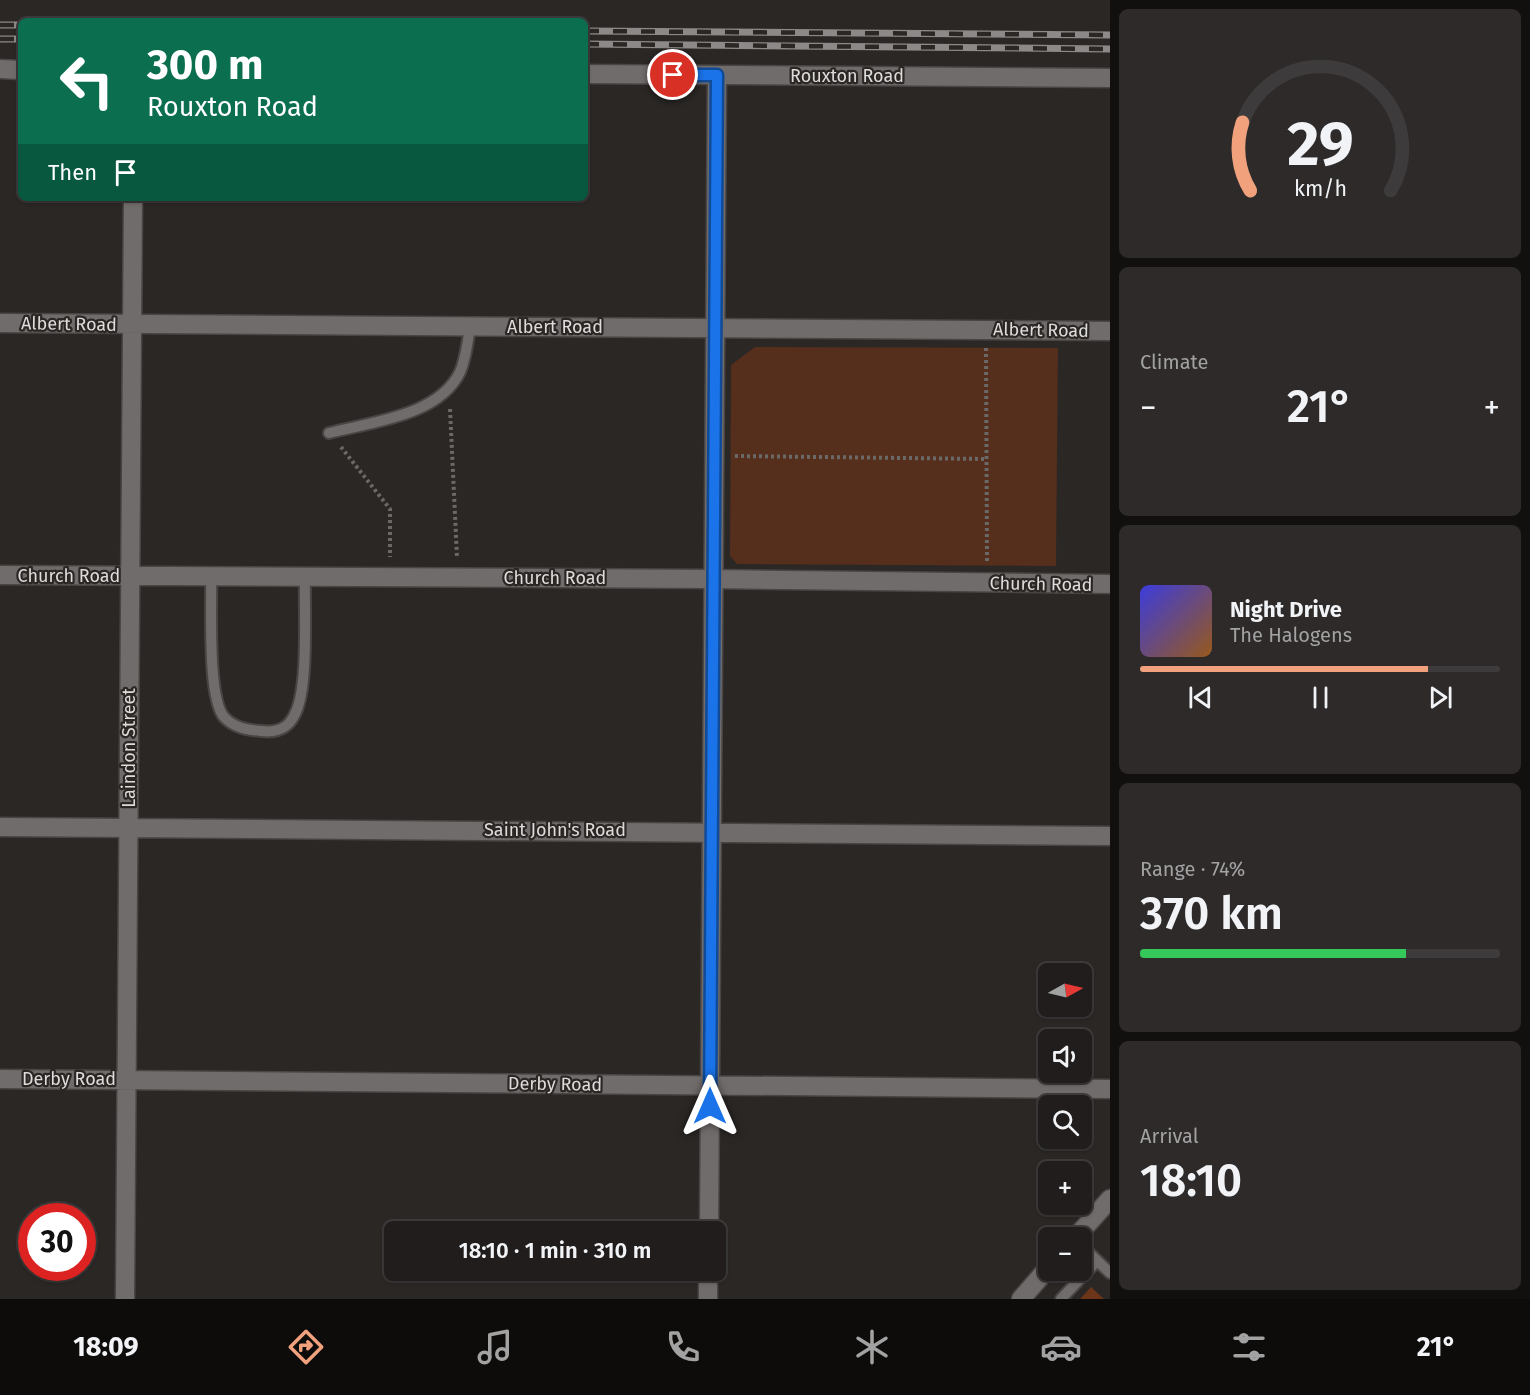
<!DOCTYPE html>
<meta charset="utf-8">
<style>
body{margin:0;font-family:"Fira Sans",sans-serif;background:#2d2a29;color:#f1f3f6;height:100vh;display:flex;flex-direction:column;font-size:22px;white-space:nowrap}
*{box-sizing:border-box;margin:0}
p{font-size:20px;color:#a2a2a3}
.icon{flex:none;width:33px;height:33px;fill:none;stroke:currentColor;stroke-width:2;stroke-linecap:round;stroke-linejoin:round}
.map{position:relative;flex:1;overflow:hidden}
.panel{display:flex;flex-direction:column;gap:9px;padding:9px;background:#12100f;width:420px}
.panel>*{flex:none}
.top-card{position:absolute;left:18px;top:18px;width:570px;height:183px;border-radius:9px;box-shadow:0 2px 4px #0004,0 0 0 2px #3d3b3b;background:#0b6e4f;color:#fff;overflow:hidden}
.needle{width:39px;rotate:82deg}
.buttons{position:absolute;left:1038px;top:963px;display:grid;gap:12px}
.buttons a{display:grid;place-items:center;width:54px;height:54px;border-radius:9px;background:#201d1c;box-shadow:0 2px 4px #0004,0 0 0 2px #3d3b3b;font-size:30px}
.speed{position:absolute;left:18px;top:1203px;display:flex;gap:12px;font-size:30px;font-weight:700;text-align:center}
.speed>*{display:grid;place-content:center;width:78px;height:78px;border-radius:50%;background:#201d1c;box-shadow:0 2px 4px #0004,0 0 0 2px #3d3b3b;line-height:1}
.speed .limit{border:9px solid #d22;background:#fff;color:#111}
.pin{position:absolute;display:grid;place-items:center;width:51px;height:51px;color:#fff;margin:-26px;border:3px solid #fff;border-radius:50%;box-shadow:0 2px 6px #0007}
.me{position:absolute;width:66px;margin:-33px;rotate:0deg;stroke-linejoin:round;filter:drop-shadow(0 0 4px #0008)}
.turn{display:flex;align-items:center;gap:21px;height:126px;padding:0 30px;font-size:27px}
.turn .icon{width:78px;height:78px;stroke-width:2.5}
.turn b{display:block;font-size:42px;line-height:51px}
.then{display:flex;align-items:center;height:57px;padding:0 30px;background:#0003;gap:12px;font-size:22px}
.big{font-size:45px;font-weight:600;line-height:1.1}
.panel .tile{flex:1;display:flex;flex-direction:column;justify-content:center;gap:9px;min-width:0;padding:0 21px;border-radius:9px;background:#2d2a29}
.panel .dial{align-items:center;gap:0}
.dial svg{height:156px;overflow:visible;fill:none;stroke:#3d3b3b;stroke-width:7;stroke-linecap:round;text-anchor:middle}
.dial text{fill:#f1f3f6;stroke:none}
.song{display:flex;align-items:center;gap:18px}
.cover{width:72px;height:72px;border-radius:9px;background:linear-gradient(135deg,hsl(240 70% 55%),hsl(30 70% 35%))}
.played{height:6px;border-radius:3px;background:linear-gradient(90deg,#f1a17c 80%,#3d3b3b 80%)}
.keys{display:flex;justify-content:space-around;direction:ltr}
.heat{display:flex;justify-content:space-between;align-items:center;font-size:33px;direction:ltr}
.charge{height:9px;border-radius:4px;background:linear-gradient(90deg,#34c759 74%,#3d3b3b 0)}
.trip{position:absolute;left:384px;top:1221px;width:342px;height:60px;border-radius:9px;background:#201d1c;box-shadow:0 2px 4px #0004,0 0 0 2px #3d3b3b;font-weight:600;line-height:60px;text-align:center}
.dock{display:flex;height:96px;justify-content:space-around;align-items:center;background:#0d0c0b;color:#a2a2a3}
.dock .icon{width:42px;height:42px}
.dock .active{color:#f1a17c}
.dock b{font-size:27px;color:#f1f3f6}
main{display:flex;flex:1;min-height:0}
.map>svg:first-child{display:block}
</style>
<main>
<div class="map">
<svg width="1110" height="1299" viewBox="0 0 1110 1299">
<rect width="100%" height="100%" fill="#2a2725"/>
<path fill="#552e1c" d="M755 347 1058 348 1056 566 737 564 730 556 731 365Z"/>
<path fill="#6c3418" d="M1091 1287 1104 1299H1080Z"/>
<g fill="none" stroke-linecap="round" stroke-linejoin="round">
<defs>
<path id="service" d="M329 433C371 422 439 416 460 372 466 358 468 341 470 326
M211 576C212 605 207 697 224 717 234 728 248 730 261 731 277 733 288 729 295 714 309 687 304 611 305 577
M1082 1246 1110 1273
M1061 1299 1097 1261"/>
<path id="minor" d="M0 69 21 70
M585 74 1110 78
M0 323 1110 331
M0 575 712 579 1110 584
M0 827 1110 836
M0 1079 1110 1089
M709 1232 717 75
M125 1299 133 198
M708 1299V1270"/>
<path id="tertiary" d="M1075 1238 1110 1199
M1021 1299 1048 1268"/>
</defs>
<use href="#service" stroke="#484544" stroke-width="14"/>
<use href="#minor" stroke="#484544" stroke-width="21"/>
<use href="#tertiary" stroke="#484544" stroke-width="21"/>
<path stroke="#6b6967" stroke-width="4" stroke-dasharray="3 3" stroke-linecap="butt" d="M986 348 987 563
M450 409 457 557
M341 447 390 509V557
M735 456 986 459"/>
<use href="#service" stroke="#706c6b" stroke-width="10"/>
<use href="#minor" stroke="#706c6b" stroke-width="18"/>
<use href="#tertiary" stroke="#706c6b" stroke-width="18"/>
<defs>
<path id="rail" d="M0 25H21
M585 31 1110 35
M0 39H21
M585 44 1110 49"/>
</defs>
<use href="#rail" stroke="#8c8988" stroke-width="7"/>
<use href="#rail" stroke="#2a2725" stroke-width="4.5" stroke-dasharray="14" stroke-linecap="butt"/>
</g>
<g fill="none" stroke-linecap="round" stroke-linejoin="round">
<defs>
<path id="route" d="M673 75H717L710 1106"/>
</defs>
<use href="#route" stroke="#114b97" stroke-width="15"/>
<use href="#route" stroke="#1a73e8" stroke-width="10"/>
</g>
<g text-anchor="middle" dominant-baseline="central" stroke-width="4.5" stroke-linejoin="round" paint-order="stroke">
<g font-size="18" fill="#dedcdb" stroke="#2a2725">
<text x="847" y="76">Rouxton Road</text>
<text transform="translate(69 324) rotate(1)">Albert Road</text>
<text x="555" y="327">Albert Road</text>
<text transform="translate(1041 330) rotate(1)">Albert Road</text>
<text x="69" y="576">Church Road</text>
<text x="555" y="578">Church Road</text>
<text transform="translate(1041 584) rotate(1)">Church Road</text>
<text transform="translate(129 748) rotate(-90)">Laindon Street</text>
<text x="555" y="830">Saint John's Road</text>
<text x="69" y="1079">Derby Road</text>
<text transform="translate(555 1084) rotate(1)">Derby Road</text>
</g>
</g>
</svg>
<div class="buttons">
<a><svg class="needle" viewBox="-14 -14 28 28"><path d="M0-13l5 13h-10z" fill="#e53935"/><path d="M0 13l5-13h-10z" fill="#a2a2a3"/></svg></a>
<a><svg class="icon" aria-label="sound" viewBox="0 0 24 24"><path d="M4 9h4l5-4v14l-5-4H4zM17 9q2 3 0 6"/></svg></a>
<a><svg class="icon" aria-label="search" viewBox="0 0 24 24"><circle cx="10" cy="10" r="6"/><path d="M15 15l6 6"/></svg></a>
<a>+</a>
<a>−</a>
</div>
<div class="speed"><div class="limit">30</div></div>
<div class="pin" style="left:673px;top:75px;background:#d93025"><svg class="icon" aria-label="arrive" viewBox="0 0 24 24"><path d="M6 21V4h12l-3 4 3 4H6"/></svg></div>
<svg class="me" style="left:710px;top:1106px" viewBox="-20 -20 40 40"><path d="M0-17L14 15 0 8-14 15z" fill="#1a73e8" stroke="#fff" stroke-width="4"/></svg>
<div class="trip">18:10 · 1 min · 310 m</div>
<div class="top-card">
<div class="turn"><svg class="icon" aria-label="left" viewBox="0 0 24 24"><path d="M17 20v-9H6M10 6l-5 5 5 5"/></svg><div><b>300 m</b>Rouxton Road</div></div>
<div class="then">Then<svg class="icon" aria-label="arrive" viewBox="0 0 24 24"><path d="M6 21V4h12l-3 4 3 4H6"/></svg></div>
</div>
</div>
<section class="panel">
<div class="tile dial"><svg viewBox="0 0 100 80">
<path d="M14 69A42 42 0 1 1 86 69"/>
<path d="M14 69A42 42 0 0 1 10 34" stroke="#f1a17c"/>
<text x="50" y="56" font-size="32" font-weight="700">29</text>
<text x="50" y="72" font-size="11">km/h</text>
</svg></div>
<div class="tile"><p>Climate</p>
<div class="heat"><a>−</a><b class="big">21°</b><a>+</a></div>
</div>
<div class="tile">
<div class="song"><i class="cover"></i><div><b>Night Drive</b><p>The Halogens</p></div></div>
<div class="played"></div>
<div class="keys"><svg class="icon" aria-label="previous" viewBox="0 0 24 24"><path d="M18 5L8 12l10 7zM5 5v14"/></svg><svg class="icon" aria-label="pause" viewBox="0 0 24 24"><path d="M8 5v14M16 5v14"/></svg><svg class="icon" aria-label="next" viewBox="0 0 24 24"><path d="M6 5l10 7-10 7zM19 5v14"/></svg></div>
</div>
<div class="tile"><p>Range · 74%</p><b class="big">370 km</b><div class="charge"></div></div>
<div class="tile"><p>Arrival</p><b class="big">18:10</b></div>
</section>
</main>
<nav class="dock">
<b>18:09</b>
<svg class="icon active" aria-label="directions" viewBox="0 0 24 24"><path d="M12 3l9 9-9 9-9-9zM9 14v-3h6M13 9l2 2-2 2"/></svg>
<svg class="icon" aria-label="music" viewBox="0 0 24 24"><path d="M9 18V5l10-2v13"/><circle cx="6" cy="18" r="3"/><circle cx="16" cy="16" r="3"/></svg>
<svg class="icon" aria-label="phone" viewBox="0 0 24 24"><path d="M5 4h4l2 5-3 2q2 4 5 5l2-3 5 2v4C11 20 4 13 5 4z"/></svg>
<svg class="icon" aria-label="climate" viewBox="0 0 24 24"><path d="M12 3v18M4 7l16 10M4 17L20 7"/></svg>
<svg class="icon" aria-label="car" viewBox="0 0 24 24"><path d="M5 17H2v-5l4-1 3-4h7l3 4 3 1v5h-3M9 17h6M6 11h13"/><circle cx="7" cy="17" r="2"/><circle cx="17" cy="17" r="2"/></svg>
<svg class="icon" aria-label="filters" viewBox="0 0 24 24"><path d="M4 7h16M4 17h16"/><circle cx="9" cy="7" r="2"/><circle cx="15" cy="17" r="2"/></svg>
<b>21°</b>
</nav>
